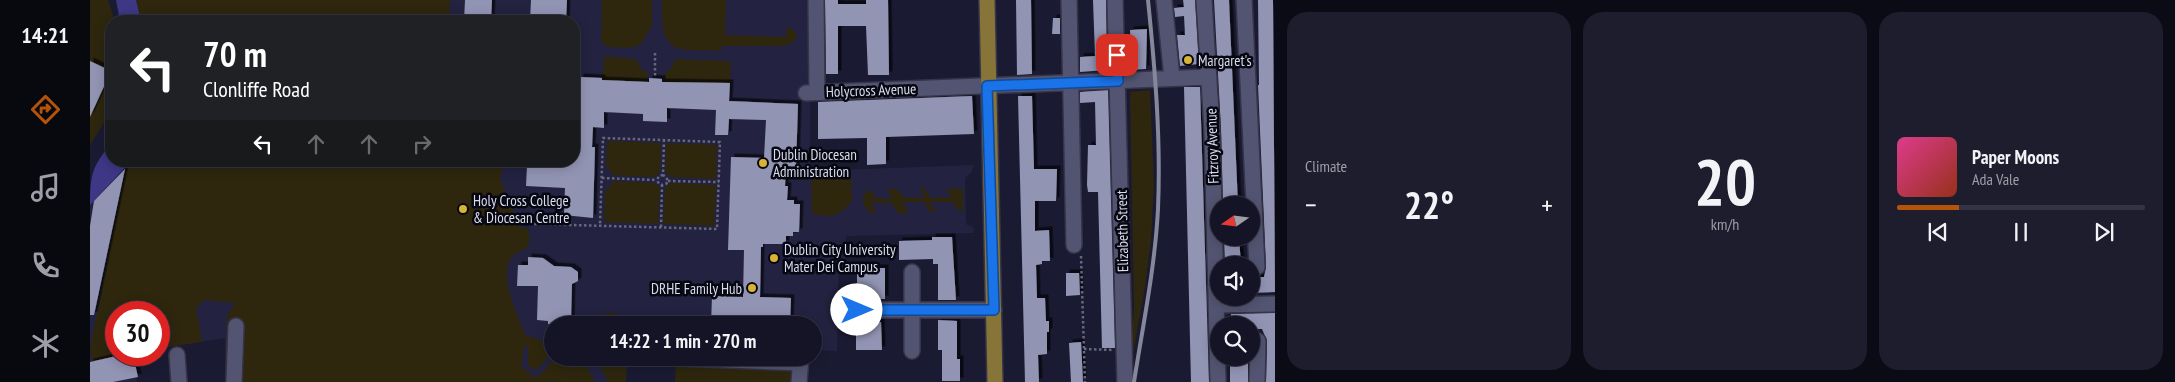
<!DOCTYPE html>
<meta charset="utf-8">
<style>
body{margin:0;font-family:"PT Sans Narrow",sans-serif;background:#1d1d2e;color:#f1f3f6;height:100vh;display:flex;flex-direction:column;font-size:19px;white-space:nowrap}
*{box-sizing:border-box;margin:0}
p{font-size:16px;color:#9d9ea7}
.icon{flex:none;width:28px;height:28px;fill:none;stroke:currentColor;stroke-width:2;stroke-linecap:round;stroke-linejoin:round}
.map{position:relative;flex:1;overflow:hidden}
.details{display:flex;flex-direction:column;gap:12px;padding:12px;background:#0b0b15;width:900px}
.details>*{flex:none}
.banner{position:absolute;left:15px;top:15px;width:475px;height:152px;border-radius:20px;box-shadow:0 2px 12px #0003,0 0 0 1px #333343;background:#202124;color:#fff;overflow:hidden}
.needle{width:32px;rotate:256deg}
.controls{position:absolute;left:1120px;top:196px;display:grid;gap:10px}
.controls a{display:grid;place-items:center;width:50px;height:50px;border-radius:50%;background:#141426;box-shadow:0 2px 12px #0003,0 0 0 1px #333343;font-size:25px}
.speed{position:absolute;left:15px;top:301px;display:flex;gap:10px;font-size:25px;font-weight:700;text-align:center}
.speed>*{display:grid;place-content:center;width:65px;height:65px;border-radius:50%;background:#141426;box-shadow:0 2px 12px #0003,0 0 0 1px #333343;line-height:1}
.speed .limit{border:8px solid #d22;background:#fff;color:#111}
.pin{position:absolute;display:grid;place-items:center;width:42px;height:42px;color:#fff;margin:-21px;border-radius:10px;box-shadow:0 2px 8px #0006}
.me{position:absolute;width:55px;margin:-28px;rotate:90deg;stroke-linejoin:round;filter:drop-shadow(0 0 4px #0008)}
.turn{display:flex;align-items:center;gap:18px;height:105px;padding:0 15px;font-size:22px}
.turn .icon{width:65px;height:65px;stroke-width:2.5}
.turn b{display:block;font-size:35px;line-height:42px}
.lanes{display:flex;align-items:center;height:48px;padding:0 15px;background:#0003;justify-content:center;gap:25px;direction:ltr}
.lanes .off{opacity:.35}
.big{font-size:38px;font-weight:600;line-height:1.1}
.details .tile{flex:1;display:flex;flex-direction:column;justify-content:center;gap:8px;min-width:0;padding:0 18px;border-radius:20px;background:#1d1d2e}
.details .dial{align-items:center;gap:0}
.dial b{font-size:65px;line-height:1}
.song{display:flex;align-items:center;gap:15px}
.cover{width:60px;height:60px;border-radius:8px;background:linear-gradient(135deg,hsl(330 70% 55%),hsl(10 70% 35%))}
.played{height:5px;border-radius:2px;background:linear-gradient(90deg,#b45309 25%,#333343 25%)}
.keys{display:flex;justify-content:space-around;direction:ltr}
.heat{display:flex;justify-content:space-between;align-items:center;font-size:28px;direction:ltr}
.details .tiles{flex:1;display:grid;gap:12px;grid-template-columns:repeat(3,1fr)}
.trip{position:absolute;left:454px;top:316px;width:278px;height:50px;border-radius:25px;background:#141426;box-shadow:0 2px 12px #0003,0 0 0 1px #333343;font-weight:600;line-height:50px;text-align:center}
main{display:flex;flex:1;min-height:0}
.tab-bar{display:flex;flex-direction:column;width:90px;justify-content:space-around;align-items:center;background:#08080f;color:#9d9ea7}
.tab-bar .icon{width:35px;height:35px}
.tab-bar .selected{color:#b45309}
.tab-bar b{font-size:22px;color:#f1f3f6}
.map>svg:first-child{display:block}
</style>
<main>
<nav class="tab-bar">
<b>14:21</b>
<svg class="icon selected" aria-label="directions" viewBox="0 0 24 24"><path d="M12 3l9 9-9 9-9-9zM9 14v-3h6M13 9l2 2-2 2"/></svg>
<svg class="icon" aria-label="music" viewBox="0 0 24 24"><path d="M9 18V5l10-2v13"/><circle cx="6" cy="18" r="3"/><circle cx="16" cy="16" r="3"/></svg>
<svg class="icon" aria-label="phone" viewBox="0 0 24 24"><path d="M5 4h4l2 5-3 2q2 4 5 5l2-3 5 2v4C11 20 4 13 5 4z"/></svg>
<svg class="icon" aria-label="climate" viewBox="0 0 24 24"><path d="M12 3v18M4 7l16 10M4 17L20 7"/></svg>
</nav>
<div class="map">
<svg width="1185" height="382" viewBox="0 0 1185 382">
<defs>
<filter id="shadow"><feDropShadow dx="3.5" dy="-3.5" stdDeviation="0" flood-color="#0009"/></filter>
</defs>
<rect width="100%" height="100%" fill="#1a1a33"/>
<path fill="#232341" d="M46 0H720V171L884 165 881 173 875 178V182L876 220 877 225 883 227 884 233 756 236 755 266 749 267 747 351 723 350 722 325H462V358H537L536 382H135V338L69 348V312H26V355H42L47 382H0V205L41 161H484V21H51Z"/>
<path fill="#2e270e" d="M0 0H18L25 21H21V111L0 145Z
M46 0H360L359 21H51Z
M512 0H562V26L550 45 540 48 519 47 513 44 511 38Z
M572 0H636L635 35 696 37 697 27 706 32V40L695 46H631V51C584 50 570 55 572 0Z
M514 56 546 59 552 70 557 72V82L512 80Z
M586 59 638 61 641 63 640 83H574L575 73 581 69Z
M1060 90 1064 184 1061 241 1055 287 1038 382 1044 308 1040 92Z
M517 141 571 143 570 172 565 177 522 175 520 170 516 167Z
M576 143 627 145 626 179 580 177 575 172Z
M41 161H415L410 177 411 182 430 227 437 228 440 237 438 247C433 250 427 252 424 255 405 271 429 317 435 335L451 340 455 350 459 352C458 360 449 368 443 370L438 365V349L435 343 431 366 445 378 455 370 464 358H493L505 382H135L137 316 145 303 113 300 111 305 106 307 112 342 69 348V312H26V355H34L3 362 0 349 35 169Z
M721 175H761L762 201C750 216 741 219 722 213Z
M522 181 564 183 570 188 568 224 514 222 515 190 520 187Z
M580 183 626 185 624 226 573 224 575 188Z
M830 188H834L841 198 861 197 856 189H873V211H869L862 202H840L846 212H840L834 202H813L819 213H807L802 203H781L786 212 780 213C772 206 769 194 780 190L786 198 802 199 797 189H807L813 197 835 198Z
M522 312 530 317 534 325H493L496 318H504Z
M506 358H537L536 382H518Z
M586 363 702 368V382H585Z"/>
<path fill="#3d3786" d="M26 0H46L51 21H30Z
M21 144V161H41L0 205C0 176 2 166 21 144Z"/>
<path fill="#9294b4" filter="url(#shadow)" d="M375 0H402L401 21H374Z
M441 0H477L476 21H440Z
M735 0H748V4H776V0H798L799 75H778L776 26H748V74H736Z
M926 0H941L942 74 927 75Z
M1003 0H1016L1017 70 990 72V57L1005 56Z
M1093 0H1105L1109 64 1090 66 1087 35H1095L1094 16 1085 17 1084 8 1094 7Z
M1124 0H1139L1148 205H1133L1131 129Z
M1168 0H1183L1185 292 1161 293V277H1174L1176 267 1168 85H1169Z
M963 18H970V34H962Z
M1057 29 1056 69 1038 70 1037 55H1041L1040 30Z
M0 61 21 71 0 117Z
M490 77 512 78V80L559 82V78L572 79V82L640 83 639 101 708 104 706 167 696 166 695 186H698L697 200H704V204H710L709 232H703V236H696V244H673V247H671L670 297 701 298 700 325H621L622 296 653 297 654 250H638L641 157 674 158 676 120 639 119 638 135H625L626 110 577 108V122L553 121V114L514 112V128L503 127 502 147H505L503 218 474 215 475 188 436 186 437 166H443V161H484L485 127 489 128Z
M1094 87H1110L1119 382H1101Z
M1018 90 1025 348H1012L1008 192H998L997 185 998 145H1006L1005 102 990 103V92Z
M882 96 884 134 796 137V164L777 165V138L728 139V102Z
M928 96H942L944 169H967L966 201H945V231L959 230 960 261H952V264L946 265 947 298H955L956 321H959V332H957V354L948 355 949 382H935Z
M35 169 4 315H0V226L4 201Z
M842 237H862L866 300H848V264H843V259L809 260V241L842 240Z
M1134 238H1149L1151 264 1135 265Z
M438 257 453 258 464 266 481 267 488 272V281L482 284 481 321H469V325L458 324V321L447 320 448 286H427L428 265H438Z
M767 268H795V299H783V301L767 299Z
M976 273H989L990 295 976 296Z
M1185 313V382H1176L1177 341 1172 329H1161V325H1141V314Z
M773 319H783V322H791L792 350H766V323H773Z
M848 320 867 321V359H870V381H852V350H848Z
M991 342 993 382H981L979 343Z
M31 355H43L48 377 23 382H0V362Z
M1140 358H1158V382H1140Z"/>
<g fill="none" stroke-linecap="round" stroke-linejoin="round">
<defs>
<path id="minor" d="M726 0 727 92
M979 0 984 245
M1025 0 1035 382
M1074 0 1082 78
M1114 0 1122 130 1128 382
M1154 0 1167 267
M716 93 1119 77
M822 272V351
M1128 305 1185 304
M749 310H904
M1161 341H1168L1167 382
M87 355 89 382
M592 358 710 363
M144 382 146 326
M709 382 711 358"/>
<path id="major" d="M897 0 905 382"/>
</defs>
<use href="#minor" stroke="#353448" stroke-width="18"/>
<use href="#major" stroke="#353448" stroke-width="18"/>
<path stroke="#67687e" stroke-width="2.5" stroke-dasharray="2.5 2.5" stroke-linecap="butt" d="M565 53V78
M573 175 569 176 567 180 569 184 572 185 576 184 578 181 576 177 573 175 574 140
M512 178 567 180
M578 181 629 182
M444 224 627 229 630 142 513 138 510 224
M571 227 572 186
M991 256 995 382
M994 349 1023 350"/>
<use href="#minor" stroke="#535471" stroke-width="15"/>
<use href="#major" stroke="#877438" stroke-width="15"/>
<path stroke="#85879b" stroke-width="4" d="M1044 382C1053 325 1065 267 1068 209 1071 139 1065 69 1058 0"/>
</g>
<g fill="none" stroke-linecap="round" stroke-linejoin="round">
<defs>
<path id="route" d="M767 310H904L897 86 1028 81 1027 55"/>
</defs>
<use href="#route" stroke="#114b97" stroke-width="12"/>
<use href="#route" stroke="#1a73e8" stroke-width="9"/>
</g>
<g fill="#d8b434" stroke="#060711" stroke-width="2">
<circle cx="1098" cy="60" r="5"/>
<circle cx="673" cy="163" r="5"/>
<circle cx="373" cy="209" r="5"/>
<circle cx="684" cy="258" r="5"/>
<circle cx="662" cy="288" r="5"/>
</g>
<g text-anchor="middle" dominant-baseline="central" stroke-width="5" stroke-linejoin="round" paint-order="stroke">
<g font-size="15" fill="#dadced" stroke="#060711" text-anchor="start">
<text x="1108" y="60">Margaret's</text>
<text x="683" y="154">Dublin Diocesan<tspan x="683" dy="17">Administration</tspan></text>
<text x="383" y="200">Holy Cross College<tspan x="383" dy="17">&amp; Diocesan Centre</tspan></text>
<text x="694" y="249">Dublin City University<tspan x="694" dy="17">Mater Dei Campus</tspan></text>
<text x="652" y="288" text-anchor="end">DRHE Family Hub</text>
</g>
<g font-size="15" fill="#dadced" stroke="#060711">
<text transform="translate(781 90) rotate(-2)">Holycross Avenue</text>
<text transform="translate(1122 146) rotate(-92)">Fitzroy Avenue</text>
<text transform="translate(1032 231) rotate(-91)">Elizabeth Street</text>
</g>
</g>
</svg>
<div class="controls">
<a><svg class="needle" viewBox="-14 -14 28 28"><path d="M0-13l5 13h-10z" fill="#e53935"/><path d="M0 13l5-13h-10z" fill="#9d9ea7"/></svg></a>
<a><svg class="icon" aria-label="sound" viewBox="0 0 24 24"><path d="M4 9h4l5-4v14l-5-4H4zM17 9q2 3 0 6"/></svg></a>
<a><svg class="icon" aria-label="search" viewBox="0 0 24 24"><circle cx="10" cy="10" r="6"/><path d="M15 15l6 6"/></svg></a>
</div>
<div class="speed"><div class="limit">30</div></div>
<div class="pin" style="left:1027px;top:55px;background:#d93025"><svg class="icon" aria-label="arrive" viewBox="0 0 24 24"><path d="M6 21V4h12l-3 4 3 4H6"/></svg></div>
<svg class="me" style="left:767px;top:310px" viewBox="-20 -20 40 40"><circle r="19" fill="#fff"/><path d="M0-13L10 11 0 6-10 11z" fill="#1a73e8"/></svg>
<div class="trip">14:22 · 1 min · 270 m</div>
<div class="banner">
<div class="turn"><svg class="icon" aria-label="left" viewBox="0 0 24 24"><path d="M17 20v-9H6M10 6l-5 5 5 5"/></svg><div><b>70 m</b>Clonliffe Road</div></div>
<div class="lanes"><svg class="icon" aria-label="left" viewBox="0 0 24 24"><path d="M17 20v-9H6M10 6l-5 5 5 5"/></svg><svg class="icon off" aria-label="ahead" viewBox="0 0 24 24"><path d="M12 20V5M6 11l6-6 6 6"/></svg><svg class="icon off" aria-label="ahead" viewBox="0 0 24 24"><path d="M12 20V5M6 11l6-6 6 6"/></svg><svg class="icon off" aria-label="right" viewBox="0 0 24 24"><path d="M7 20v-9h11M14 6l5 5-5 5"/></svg></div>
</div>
</div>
<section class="details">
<div class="tiles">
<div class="tile"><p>Climate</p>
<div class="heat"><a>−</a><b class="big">22°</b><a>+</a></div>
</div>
<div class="tile dial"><b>20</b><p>km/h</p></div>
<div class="tile">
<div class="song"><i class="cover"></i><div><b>Paper Moons</b><p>Ada Vale</p></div></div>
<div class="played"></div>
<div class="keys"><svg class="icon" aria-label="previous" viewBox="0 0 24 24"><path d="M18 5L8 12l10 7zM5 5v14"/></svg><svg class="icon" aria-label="pause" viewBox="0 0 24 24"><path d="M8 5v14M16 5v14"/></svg><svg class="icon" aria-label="next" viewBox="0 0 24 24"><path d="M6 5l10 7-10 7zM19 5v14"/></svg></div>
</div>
</div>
</section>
</main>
